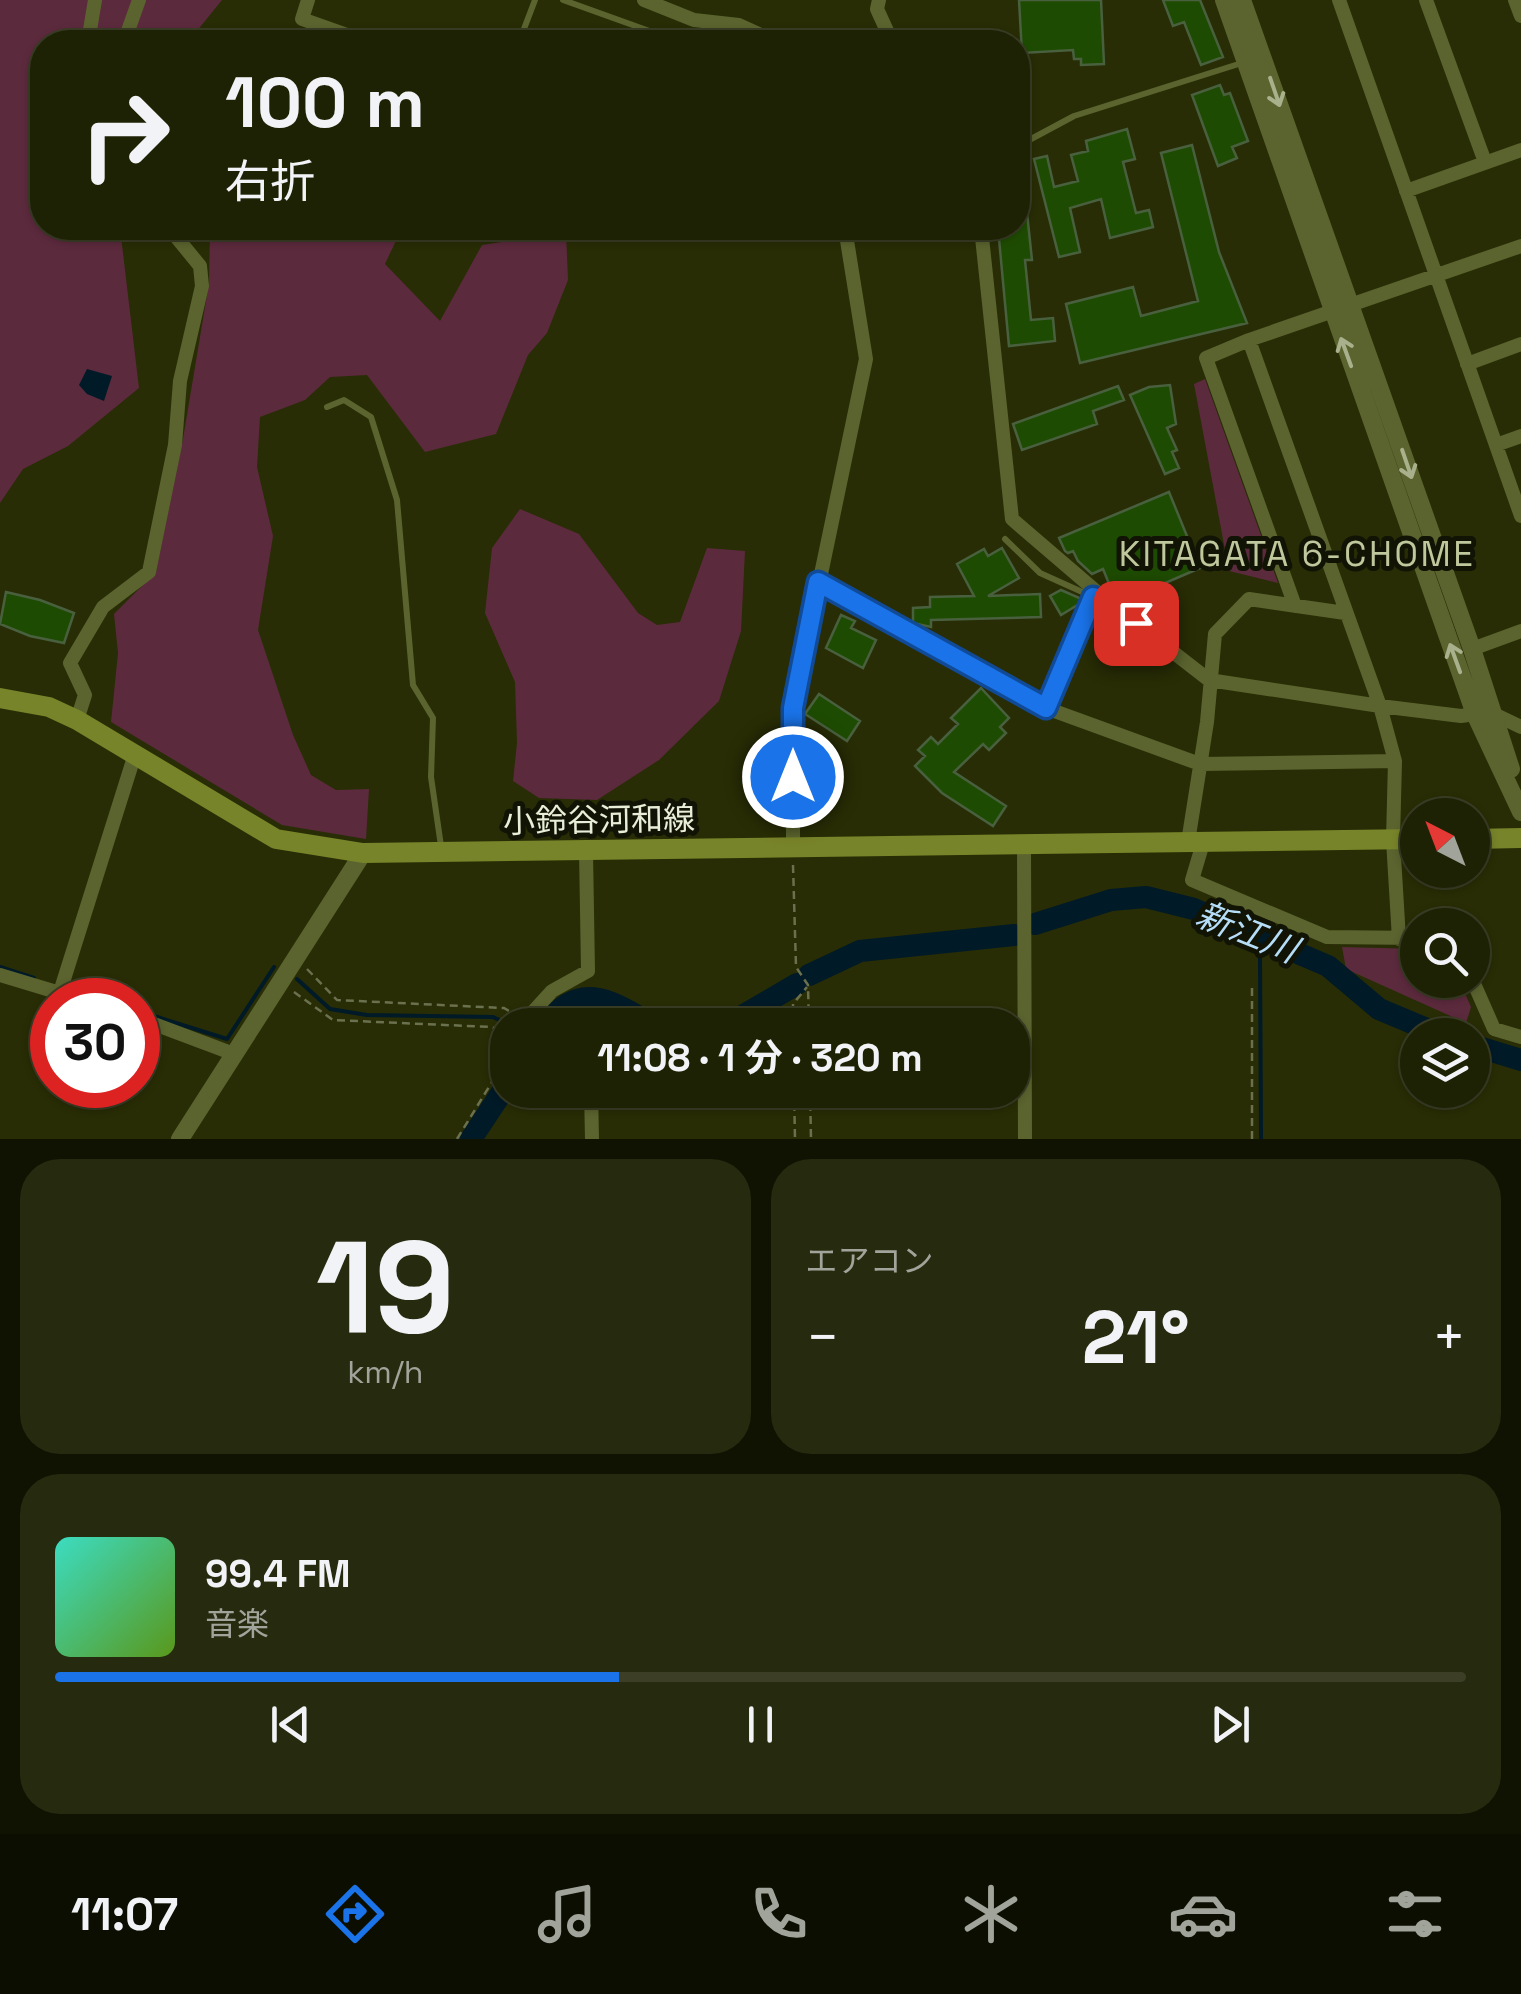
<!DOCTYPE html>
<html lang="ja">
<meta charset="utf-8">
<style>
body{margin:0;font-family:"Space Grotesk","Noto Sans JP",sans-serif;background:#262a0e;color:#f1f3f6;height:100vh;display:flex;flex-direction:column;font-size:38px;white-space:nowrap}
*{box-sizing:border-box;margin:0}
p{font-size:32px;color:#a1a49a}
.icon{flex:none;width:55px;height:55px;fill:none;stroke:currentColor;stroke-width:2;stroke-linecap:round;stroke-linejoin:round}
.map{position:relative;height:1139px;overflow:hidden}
.drawer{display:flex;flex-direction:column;gap:20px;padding:20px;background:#101302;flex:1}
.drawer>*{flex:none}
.hud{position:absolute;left:30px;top:30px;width:1000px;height:210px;border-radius:40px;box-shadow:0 2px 8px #0004,0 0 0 2px #3c3f26;background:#1e2204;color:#f1f3f6;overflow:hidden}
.needle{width:65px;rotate:318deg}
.buttons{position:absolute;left:1400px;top:798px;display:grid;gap:20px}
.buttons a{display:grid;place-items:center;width:90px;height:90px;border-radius:50%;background:#1e2204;box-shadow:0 2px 8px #0004,0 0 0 2px #3c3f26;font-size:50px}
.speed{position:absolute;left:30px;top:978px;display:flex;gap:20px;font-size:50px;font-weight:700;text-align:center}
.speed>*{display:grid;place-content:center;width:130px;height:130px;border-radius:50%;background:#1e2204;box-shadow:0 2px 8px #0004,0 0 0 2px #3c3f26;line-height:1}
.speed .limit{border:15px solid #d22;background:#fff;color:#111}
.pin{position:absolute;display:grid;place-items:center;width:85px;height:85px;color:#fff;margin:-42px;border-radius:20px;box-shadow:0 5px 15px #0006}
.me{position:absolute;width:110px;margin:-55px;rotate:0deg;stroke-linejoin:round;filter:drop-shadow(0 0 8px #0008)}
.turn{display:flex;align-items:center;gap:35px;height:210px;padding:0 30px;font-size:45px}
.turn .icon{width:130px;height:130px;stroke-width:2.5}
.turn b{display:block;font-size:70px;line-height:85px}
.big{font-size:75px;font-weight:700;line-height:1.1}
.drawer .card{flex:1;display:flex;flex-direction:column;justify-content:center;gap:15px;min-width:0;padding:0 35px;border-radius:40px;background:#262a0e}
.drawer .dial{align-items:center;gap:0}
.dial b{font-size:130px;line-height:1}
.song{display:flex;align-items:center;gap:30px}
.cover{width:120px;height:120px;border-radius:15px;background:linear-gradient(135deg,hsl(170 70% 55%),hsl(90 70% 35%))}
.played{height:10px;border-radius:5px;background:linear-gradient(90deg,#1a73e8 40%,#3c3f26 40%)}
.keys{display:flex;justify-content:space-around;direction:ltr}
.heat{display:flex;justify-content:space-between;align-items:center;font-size:55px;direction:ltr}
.drawer .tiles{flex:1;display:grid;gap:20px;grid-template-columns:1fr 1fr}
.card:last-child{grid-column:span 2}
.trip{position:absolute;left:490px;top:1008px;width:540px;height:100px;border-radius:40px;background:#1e2204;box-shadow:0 2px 8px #0004,0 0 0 2px #3c3f26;font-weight:700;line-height:100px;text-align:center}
.tab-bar{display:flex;height:160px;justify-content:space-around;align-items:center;background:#0c0e02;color:#a1a49a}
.tab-bar .icon{width:70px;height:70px}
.tab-bar .selected{color:#1a73e8}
.tab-bar b{font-size:45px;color:#f1f3f6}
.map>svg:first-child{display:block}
</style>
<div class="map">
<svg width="1521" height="1139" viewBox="0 0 1521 1139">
<rect width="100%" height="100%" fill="#282d05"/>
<path fill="#5c2a3d" d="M0 0H222L188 42H42V228H120L139 388 68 446 23 469 0 503Z
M210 228H402L385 264 440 321 482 245 566 232 568 280 547 333 528 355 496 434 425 452 367 375 330 377 305 400 260 417 257 467 273 536 258 630 293 735 311 775 336 790 369 789 366 839 282 825 111 722 118 653 114 614 156 572 183 439 209 283Z
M1205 379 1278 583 1229 571 1194 384Z
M520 509 579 534 638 613 657 625 680 622 707 548 745 551 741 631 719 701 659 760 597 800 539 798 513 781 517 743 515 682 485 613 492 548Z
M1342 947 1417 949 1418 980H1459L1471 1007 1466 1023 1346 969Z"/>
<path fill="#011a28" d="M87 369 112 376 104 401 87 394 79 385Z"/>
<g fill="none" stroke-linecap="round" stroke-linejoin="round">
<path stroke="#011a28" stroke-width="4" d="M0 967 34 978
M297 979 330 1009 367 1015 493 1017 510 1025
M83 994 103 1000
M138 1011 227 1039 274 967
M1261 1139 1260 956 1267 939"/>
<path stroke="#011a28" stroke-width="22" d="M1035 924 1111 900 1146 897 1194 909 1328 966 1379 1009 1441 1035
M809 975 860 951 1014 935
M546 1025C580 978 613 1002 653 1025
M727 1025 797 984
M1472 1045 1521 1060
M471 1139 508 1083"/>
</g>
<path fill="#1e4b02" stroke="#49603f" stroke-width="2.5" d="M1019 0H1101L1104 64 1081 65V59H1074L1073 50 1022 53Z
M1163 0H1200L1223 57 1201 65 1184 22 1173 26Z
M1220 85 1224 95 1230 93 1248 141 1232 147 1237 158 1218 166 1192 95Z
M1127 129 1135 159 1123 162 1136 213 1149 210 1153 227 1110 238 1101 199 1070 208 1080 252 1059 257 1034 159 1047 156 1054 187 1078 181 1071 155 1088 151 1086 141Z
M1192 145 1219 252 1247 323 1080 363 1066 304 1133 287 1141 316 1198 301 1161 153Z
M1027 213 1032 260H1025L1031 320 1053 318 1055 341 1009 346 998 228H1018V214Z
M1170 385 1176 424 1167 428 1177 450 1172 452 1179 468 1165 474 1130 395 1149 387Z
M1118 386 1124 400 1093 411 1097 424 1022 450 1013 424Z
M1169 492 1200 568 1135 596 1133 590 1119 597 1112 591 1103 569 1092 574 1078 561 1073 551 1068 553 1065 551 1059 538Z
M1002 548 1019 578 988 596 1040 594 1041 617 931 620V627L913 623V608L930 607V597L974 596 957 564 984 549 988 556Z
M1061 590 1084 600V601L1061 615 1050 596Z
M6 592 40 600 74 613 64 643 30 636 0 624Z
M841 615 855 621 851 628 876 640 863 668 826 648Z
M981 688 1009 718 1000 727 1006 733 989 750 983 744 954 772 1006 806 993 826 942 793 915 766 925 756 918 750 931 737 938 744 958 724 951 718Z
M819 694 860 721 847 741 805 714Z"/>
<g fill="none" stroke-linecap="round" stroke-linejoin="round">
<path stroke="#6b704e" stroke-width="2.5" stroke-dasharray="8 5" stroke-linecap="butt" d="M793 865 796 967 808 985 809 1025
M307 969 337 1000 504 1008 514 1014
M1252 988V1139
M294 992 333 1020 491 1027 508 1032
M793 1025V1004L807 987
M794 1090 795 1139
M810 1090 811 1139
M457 1139 508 1056"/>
<path stroke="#5b642f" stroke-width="6" d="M563 0 680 42
M519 42 535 0
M1018 146 1074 116 1245 62
M327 407 344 400 371 417 397 500 413 685 433 718 431 777 441 846
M1005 539 1040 573 1100 600
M1047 707 1093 597"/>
<path stroke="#5b642f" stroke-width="14" d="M308 0 302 19 367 42
M644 0 694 20 739 25 776 42
M879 0 877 9 892 42
M1339 0 1521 516
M1426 0 1485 162
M1515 0 1521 16
M88 42 95 0
M124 42 139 0
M1406 191 1521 150
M981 228 1012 519 1111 604 1209 680 1380 706 1461 716 1475 714
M1249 340 1206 358 1295 606
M1467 364 1521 344
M1496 445 1521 436
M818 583 1046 708 1200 764 1395 761
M1472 649 1521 631
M1494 714 1521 727
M77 720 85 695 70 663 103 607 149 572 175 445 180 381 202 286 200 266 169 228
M1188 842 1207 722 1215 634 1249 599 1345 613
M1203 843 1192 880 1327 937 1418 938
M1024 844 1025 1139
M793 847V708L866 359 845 228
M1399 939 1393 840 1395 761 1380 706 1249 340 1521 246
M0 975 83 1000
M1472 979 1494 1029 1521 1037
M60 992 135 754
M589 1017V1025
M138 1018 234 1054
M521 1025 552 991 588 971 586 851
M591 1090 592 1139"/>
<path stroke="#5b642f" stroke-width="18" d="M1224 0 1475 714 1521 812
M1242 0 1472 649 1511 769
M180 1139 363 853"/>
<path stroke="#788429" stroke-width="20" d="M0 698 49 707 77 720 276 839 363 853 1418 839
M1472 839 1521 838"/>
</g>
<defs><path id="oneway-shaft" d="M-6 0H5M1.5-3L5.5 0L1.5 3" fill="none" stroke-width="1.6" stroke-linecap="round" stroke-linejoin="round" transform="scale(2.5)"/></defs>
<g stroke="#a9b08c">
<use href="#oneway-shaft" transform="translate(1275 92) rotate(71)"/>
<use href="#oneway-shaft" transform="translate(1346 352) rotate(-110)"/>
<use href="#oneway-shaft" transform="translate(1407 464) rotate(71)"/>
<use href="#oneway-shaft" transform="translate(1455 658) rotate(-110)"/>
</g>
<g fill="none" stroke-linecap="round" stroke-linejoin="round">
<defs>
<path id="route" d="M793 777V708L818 582 1046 708 1093 597 1111 604 1136 623"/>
</defs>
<use href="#route" stroke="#114b97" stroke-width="25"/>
<use href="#route" stroke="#1a73e8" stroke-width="18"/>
</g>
<g text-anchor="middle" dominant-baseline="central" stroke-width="10" stroke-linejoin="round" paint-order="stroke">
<g font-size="32" fill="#e9eed8" stroke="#111405">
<text transform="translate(599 820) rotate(-1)">小鈴谷河和線</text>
</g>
<g font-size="35" letter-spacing="2.5" fill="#bfc79c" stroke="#111405">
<text x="1297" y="554">KITAGATA 6-CHOME</text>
</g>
<g font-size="35" font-style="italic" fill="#b5ddf7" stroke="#111405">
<text transform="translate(1247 932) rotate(22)">新江川</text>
</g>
</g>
</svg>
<div class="buttons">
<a><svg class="needle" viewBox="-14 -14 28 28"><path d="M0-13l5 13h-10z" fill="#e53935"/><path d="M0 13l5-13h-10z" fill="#a1a49a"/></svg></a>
<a><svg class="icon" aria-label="search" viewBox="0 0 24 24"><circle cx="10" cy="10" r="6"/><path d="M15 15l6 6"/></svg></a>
<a><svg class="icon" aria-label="layers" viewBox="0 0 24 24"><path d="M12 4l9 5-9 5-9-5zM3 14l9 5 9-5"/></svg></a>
</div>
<div class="speed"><div class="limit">30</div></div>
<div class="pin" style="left:1136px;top:623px;background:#d93025"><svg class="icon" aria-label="arrive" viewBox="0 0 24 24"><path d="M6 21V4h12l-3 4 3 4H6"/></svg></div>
<svg class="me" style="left:793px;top:777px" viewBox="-20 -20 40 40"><circle r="17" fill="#1a73e8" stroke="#fff" stroke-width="3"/><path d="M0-11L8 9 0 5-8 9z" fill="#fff"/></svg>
<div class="trip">11:08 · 1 分 · 320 m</div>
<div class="hud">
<div class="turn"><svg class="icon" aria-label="right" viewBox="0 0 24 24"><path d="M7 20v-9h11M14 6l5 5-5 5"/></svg><div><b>100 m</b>右折</div></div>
</div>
</div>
<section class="drawer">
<div class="tiles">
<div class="card dial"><b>19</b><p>km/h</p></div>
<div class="card"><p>エアコン</p>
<div class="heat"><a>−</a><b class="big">21°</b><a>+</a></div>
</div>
<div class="card">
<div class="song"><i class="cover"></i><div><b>99.4 FM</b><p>音楽</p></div></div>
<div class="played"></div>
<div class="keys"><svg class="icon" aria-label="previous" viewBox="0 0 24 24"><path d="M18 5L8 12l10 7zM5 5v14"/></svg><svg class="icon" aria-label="pause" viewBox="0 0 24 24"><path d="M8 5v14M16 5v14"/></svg><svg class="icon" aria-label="next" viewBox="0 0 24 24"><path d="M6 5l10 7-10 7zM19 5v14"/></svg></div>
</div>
</div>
</section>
<nav class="tab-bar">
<b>11:07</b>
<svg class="icon selected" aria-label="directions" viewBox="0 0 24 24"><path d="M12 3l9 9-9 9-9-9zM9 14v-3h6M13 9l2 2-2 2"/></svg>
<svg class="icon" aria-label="music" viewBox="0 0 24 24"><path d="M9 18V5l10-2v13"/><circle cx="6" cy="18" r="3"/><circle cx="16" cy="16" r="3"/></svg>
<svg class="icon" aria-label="phone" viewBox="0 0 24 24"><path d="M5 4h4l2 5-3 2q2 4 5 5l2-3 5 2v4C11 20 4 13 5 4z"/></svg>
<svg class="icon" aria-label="climate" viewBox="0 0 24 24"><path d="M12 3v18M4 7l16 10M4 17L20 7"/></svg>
<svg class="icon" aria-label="car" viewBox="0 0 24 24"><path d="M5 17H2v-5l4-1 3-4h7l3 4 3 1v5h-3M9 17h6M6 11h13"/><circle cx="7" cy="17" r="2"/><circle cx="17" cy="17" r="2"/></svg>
<svg class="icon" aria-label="filters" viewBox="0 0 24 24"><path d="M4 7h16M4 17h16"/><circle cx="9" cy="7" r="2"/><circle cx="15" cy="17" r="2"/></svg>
</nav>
